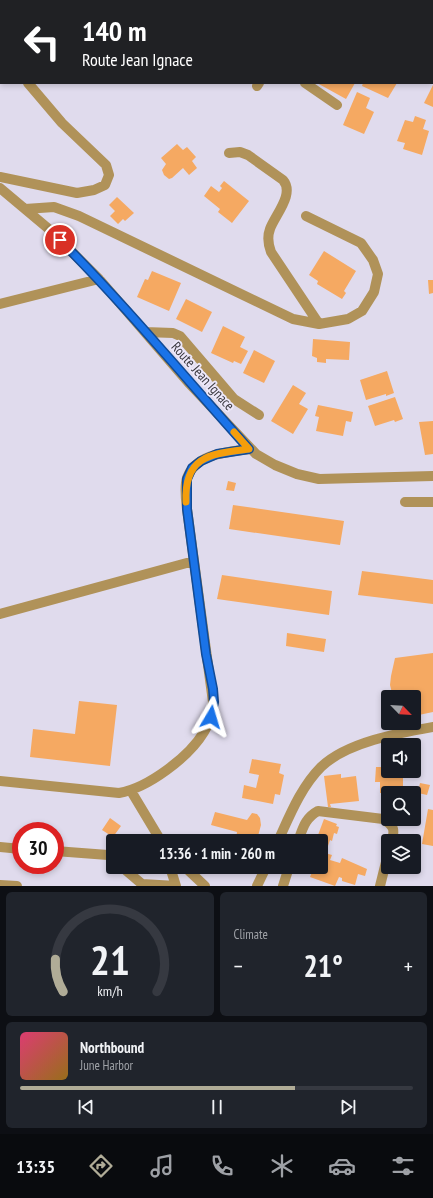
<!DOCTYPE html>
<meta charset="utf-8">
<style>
body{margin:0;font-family:"PT Sans Narrow",sans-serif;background:#20242c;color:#f1f3f6;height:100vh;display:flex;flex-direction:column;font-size:15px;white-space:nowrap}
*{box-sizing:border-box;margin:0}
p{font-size:13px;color:#9ea1a6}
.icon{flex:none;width:22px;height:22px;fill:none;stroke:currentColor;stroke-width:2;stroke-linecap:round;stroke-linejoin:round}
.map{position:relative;height:886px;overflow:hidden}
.side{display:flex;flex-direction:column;gap:6px;padding:6px;background:#0d0f14;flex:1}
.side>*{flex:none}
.banner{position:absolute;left:0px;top:0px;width:433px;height:84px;box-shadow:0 2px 6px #0003;background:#202124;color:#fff;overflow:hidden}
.needle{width:26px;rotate:115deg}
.fabs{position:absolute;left:381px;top:690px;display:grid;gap:8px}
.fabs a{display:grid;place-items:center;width:40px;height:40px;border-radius:4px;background:#171b24;box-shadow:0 2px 6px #0003;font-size:20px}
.speed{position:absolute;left:12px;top:822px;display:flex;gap:8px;font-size:20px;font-weight:700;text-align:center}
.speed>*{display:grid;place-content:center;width:52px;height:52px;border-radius:50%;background:#171b24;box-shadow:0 2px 6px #0003;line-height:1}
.speed .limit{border:6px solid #d22;background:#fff;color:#111}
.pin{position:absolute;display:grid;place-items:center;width:34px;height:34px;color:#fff;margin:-17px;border:2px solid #fff;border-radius:50%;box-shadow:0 1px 4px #0007}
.me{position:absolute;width:44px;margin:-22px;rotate:7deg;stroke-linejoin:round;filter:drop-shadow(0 0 3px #0008)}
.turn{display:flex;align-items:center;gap:14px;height:84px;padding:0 16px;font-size:18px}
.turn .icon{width:52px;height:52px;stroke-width:2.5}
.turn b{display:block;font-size:28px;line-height:34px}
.big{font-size:30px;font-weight:800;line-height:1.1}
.side .widget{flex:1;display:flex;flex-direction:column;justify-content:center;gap:6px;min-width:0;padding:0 14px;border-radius:6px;background:#20242c}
.side .dial{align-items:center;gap:0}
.dial svg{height:104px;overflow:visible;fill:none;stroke:#363941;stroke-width:7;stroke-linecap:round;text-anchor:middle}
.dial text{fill:#f1f3f6;stroke:none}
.song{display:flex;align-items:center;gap:12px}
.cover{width:48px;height:48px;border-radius:6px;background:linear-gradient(135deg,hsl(340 70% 55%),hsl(40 70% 35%))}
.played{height:4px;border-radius:2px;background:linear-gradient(90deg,#b0ac97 70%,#363941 70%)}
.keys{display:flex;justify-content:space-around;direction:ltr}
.heat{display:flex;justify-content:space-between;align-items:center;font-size:22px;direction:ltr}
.side .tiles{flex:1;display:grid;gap:6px;grid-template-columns:1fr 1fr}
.widget:last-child{grid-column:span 2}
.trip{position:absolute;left:106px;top:834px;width:222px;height:40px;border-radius:4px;background:#171b24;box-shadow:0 2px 6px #0003;font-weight:800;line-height:40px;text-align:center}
.menu{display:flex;height:64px;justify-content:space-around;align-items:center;background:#090b0e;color:#9ea1a6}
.menu .icon{width:28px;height:28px}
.menu .active{color:#b0ac97}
.menu b{font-size:18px;color:#f1f3f6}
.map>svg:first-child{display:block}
</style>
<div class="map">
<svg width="433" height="886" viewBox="0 0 433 886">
<rect width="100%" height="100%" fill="#e0dbed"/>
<path fill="#f5a962" d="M317 83H355L346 99Z
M363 83H397L388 98 362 86Z
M433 85V107L424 103Z
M357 92 370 98 366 108 374 112 364 134 343 125Z
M415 116 426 120 423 129 429 131 422 155 403 149 405 143 397 141 405 120 413 122Z
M177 144 183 150 187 147 196 157 192 161 197 168 189 175 183 168 172 178 169 179 164 175 162 170 166 164 161 158Z
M224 181 249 201 232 223 218 212 220 209 204 196 211 186 219 192 222 188 220 186Z
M117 197 134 213 125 221 123 219 118 224 110 216 115 211 109 205Z
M324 251 356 271 344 291 346 293 342 299 317 284 318 281 309 275Z
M152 271 181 283 169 311 137 297 145 279 148 280Z
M428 280H433V293L429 294Z
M186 299 212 312 202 332 176 319Z
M223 326 245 337 240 347 248 351 241 364 234 361 233 363 211 353Z
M313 339 350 342 349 360 326 359V363L317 362V358L312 356Z
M254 350 275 361 264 383 243 373Z
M387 371 394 393 386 396V394L366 400 360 380Z
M293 385 306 393 299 404 308 409 293 434 271 421Z
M395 397 403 419 395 422 394 420 375 426 368 406Z
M318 405 353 412 351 422 346 421 343 436 316 431 319 417 315 416Z
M433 421V454L425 455 419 422Z
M228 481 236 483 234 491 226 490Z
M233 505 344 521 340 545 229 529Z
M362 571 433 580V604L358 595Z
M222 575 332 591 329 615 217 599Z
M287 633 326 639 324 652 286 646Z
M433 653V712L414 716V697H393L390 685 391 676 395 658Z
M79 701 117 705 110 766 30 757 33 729 75 734Z
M252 759 281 764 279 773 284 775 280 795 275 794 273 804 242 798 244 785 256 788 259 775 249 773Z
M376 767H388V771H403V793H380V782H375Z
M341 774V778L356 776 359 801 330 804 331 807H328L324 776Z
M420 783 430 785 427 795 418 793Z
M428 809 433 810V846L422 844Z
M215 812 247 820 252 813 257 814 260 818 261 825 258 836 265 838 264 841H246L236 838 237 832 211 825Z
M110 818 121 826 113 837 102 830Z
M324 819 337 824 336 826 339 827 337 834 334 833 332 841 330 840 326 852H324L326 844 321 843 323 837 318 835Z
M325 853 332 855 330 860 340 863 342 858 367 869 365 876 358 874 355 885 342 881V878L339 877 335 886 310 877 314 867H321V854L324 855Z
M216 867H233V870L228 868 227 871Z"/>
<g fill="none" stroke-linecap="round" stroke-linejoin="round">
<path stroke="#b09259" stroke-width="10" d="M403 0 405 1
M337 1 338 0
M432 17 433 18
M0 37 1 40
M432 62H433
M305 83 337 105
M257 86 259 83
M229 153 240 152 248 155 283 180C295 194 275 215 270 229 267 237 268 244 271 252L319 324
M0 177 77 193 94 190 105 185 109 175 106 165 62 123 28 83
M0 188 50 230 99 279 188 382 256 454 275 465 297 474 319 479 433 476
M25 209 54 207 79 216 293 319 319 324 348 319 362 311 374 292 378 274 373 260 361 243 306 216
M0 304 99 279
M145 332 173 333 180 336 234 399 259 415
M405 502H433
M0 614 194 561
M0 781 119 793C148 788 189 757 204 732 210 723 212 712 213 702L187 509C186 500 184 487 187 478 196 453 228 452 249 449
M131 791 161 841
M278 841C290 815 301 787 321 767 347 742 399 733 433 727
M298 841C303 828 305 818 318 811L383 819C394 826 395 829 392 841
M0 847 21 849
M55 851 108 855 113 860
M122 867 142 884 176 886
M170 867 176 886
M185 867 205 886
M0 885 17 886
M257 886 266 867
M283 886 289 867
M380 886 388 854"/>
</g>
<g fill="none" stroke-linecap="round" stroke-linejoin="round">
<defs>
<path id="route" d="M60 240C126 306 186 379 249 449L217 454 201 461 192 468 187 479V509L206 654 213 689 214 702 211 717"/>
</defs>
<use href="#route" stroke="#114b97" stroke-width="10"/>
<use href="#route" stroke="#1a73e8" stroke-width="7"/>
<path stroke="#f59e0b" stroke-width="7" d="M186 502C184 455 211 454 249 449L234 432"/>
</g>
<g text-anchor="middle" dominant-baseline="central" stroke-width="3.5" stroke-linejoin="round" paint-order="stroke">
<g font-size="14" fill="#3a383f" stroke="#ede8fa">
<text transform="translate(203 376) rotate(48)">Route Jean Ignace</text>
</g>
</g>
</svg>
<div class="fabs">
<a><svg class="needle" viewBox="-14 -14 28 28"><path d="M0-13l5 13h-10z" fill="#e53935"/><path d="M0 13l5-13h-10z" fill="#9ea1a6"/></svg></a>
<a><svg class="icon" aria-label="sound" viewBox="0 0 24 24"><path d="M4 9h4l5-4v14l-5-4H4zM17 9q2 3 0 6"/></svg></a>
<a><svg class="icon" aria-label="search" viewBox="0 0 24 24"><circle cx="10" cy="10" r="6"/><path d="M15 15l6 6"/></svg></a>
<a><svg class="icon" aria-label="layers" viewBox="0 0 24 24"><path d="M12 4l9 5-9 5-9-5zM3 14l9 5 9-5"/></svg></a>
</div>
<div class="speed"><div class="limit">30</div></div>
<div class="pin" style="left:60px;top:240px;background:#d93025"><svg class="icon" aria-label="arrive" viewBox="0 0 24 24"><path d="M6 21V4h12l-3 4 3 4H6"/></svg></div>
<svg class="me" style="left:211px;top:717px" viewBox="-20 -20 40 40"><path d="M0-17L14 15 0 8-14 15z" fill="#1a73e8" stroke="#fff" stroke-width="4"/></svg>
<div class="trip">13:36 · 1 min · 260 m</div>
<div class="banner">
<div class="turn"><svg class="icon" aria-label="left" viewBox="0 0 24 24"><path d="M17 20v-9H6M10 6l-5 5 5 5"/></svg><div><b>140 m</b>Route Jean Ignace</div></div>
</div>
</div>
<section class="side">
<div class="tiles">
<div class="widget dial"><svg viewBox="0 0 100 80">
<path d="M14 69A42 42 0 1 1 86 69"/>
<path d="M14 69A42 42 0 0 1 8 44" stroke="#b0ac97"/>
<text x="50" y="56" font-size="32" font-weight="700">21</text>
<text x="50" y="72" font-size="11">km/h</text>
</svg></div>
<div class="widget"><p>Climate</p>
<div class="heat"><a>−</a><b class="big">21°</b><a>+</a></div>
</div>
<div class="widget">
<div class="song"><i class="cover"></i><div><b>Northbound</b><p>June Harbor</p></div></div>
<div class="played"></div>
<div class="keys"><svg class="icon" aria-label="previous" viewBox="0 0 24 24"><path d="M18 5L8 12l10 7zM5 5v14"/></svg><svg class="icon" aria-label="pause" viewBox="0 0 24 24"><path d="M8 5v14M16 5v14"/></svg><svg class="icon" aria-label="next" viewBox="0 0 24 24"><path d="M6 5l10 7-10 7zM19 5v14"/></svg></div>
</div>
</div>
</section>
<nav class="menu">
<b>13:35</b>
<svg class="icon active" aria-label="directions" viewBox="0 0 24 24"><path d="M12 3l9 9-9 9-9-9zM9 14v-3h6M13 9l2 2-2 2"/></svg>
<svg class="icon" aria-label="music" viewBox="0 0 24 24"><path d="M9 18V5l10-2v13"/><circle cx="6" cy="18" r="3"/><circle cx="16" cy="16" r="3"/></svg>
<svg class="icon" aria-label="phone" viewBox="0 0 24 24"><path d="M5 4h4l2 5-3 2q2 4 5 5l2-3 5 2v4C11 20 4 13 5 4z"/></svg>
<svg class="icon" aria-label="climate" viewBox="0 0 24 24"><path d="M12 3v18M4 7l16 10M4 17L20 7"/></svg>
<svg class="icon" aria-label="car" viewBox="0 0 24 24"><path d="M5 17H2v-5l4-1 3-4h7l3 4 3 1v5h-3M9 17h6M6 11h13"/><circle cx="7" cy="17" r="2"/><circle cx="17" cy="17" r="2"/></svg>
<svg class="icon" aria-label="filters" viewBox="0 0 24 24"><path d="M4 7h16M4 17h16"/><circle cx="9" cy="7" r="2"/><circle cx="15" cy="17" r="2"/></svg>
</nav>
